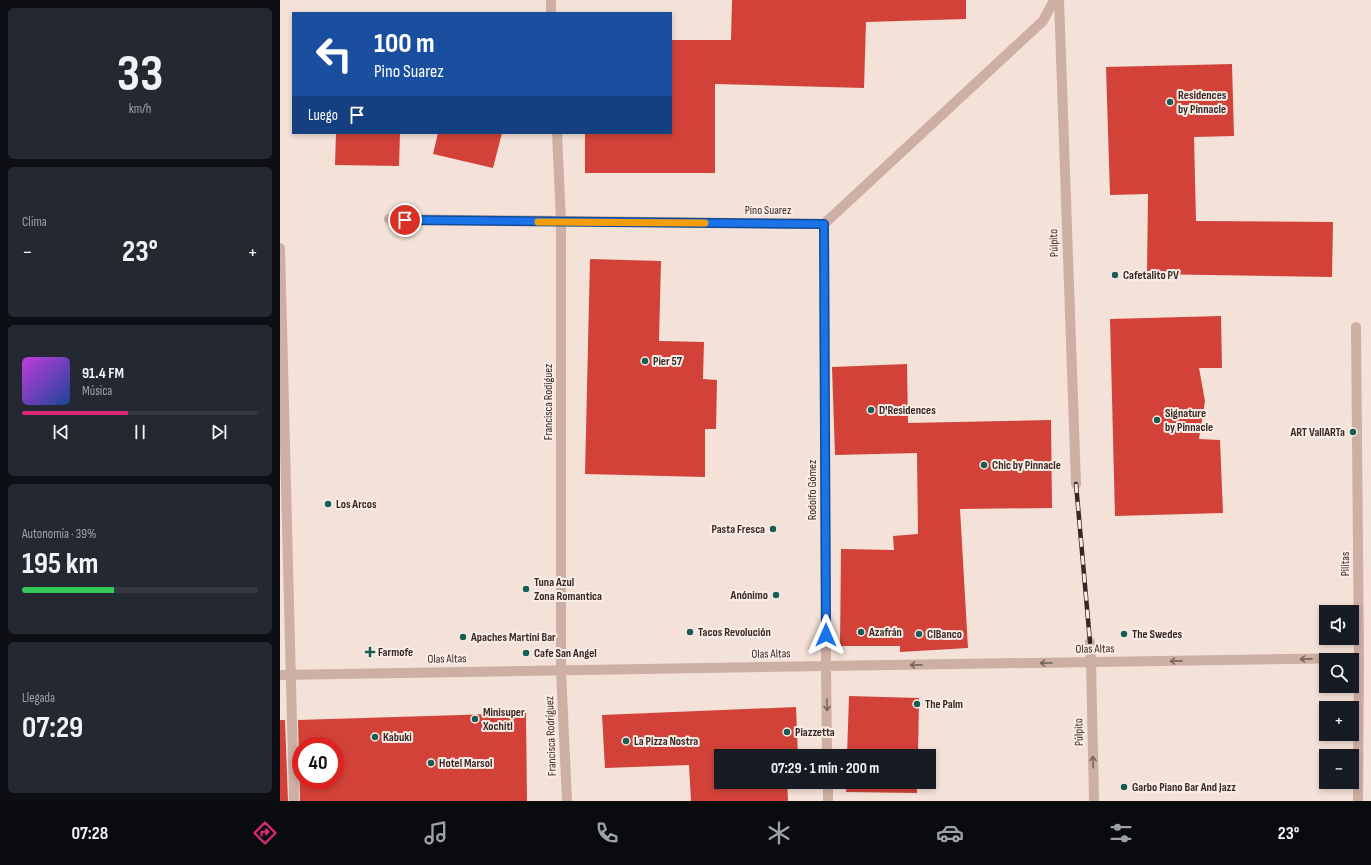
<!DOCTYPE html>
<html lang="es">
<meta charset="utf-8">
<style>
body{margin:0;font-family:"Sofia Sans Condensed",sans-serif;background:#242831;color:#f1f3f6;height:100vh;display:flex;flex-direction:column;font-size:15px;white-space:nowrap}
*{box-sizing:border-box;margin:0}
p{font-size:13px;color:#9ea1a6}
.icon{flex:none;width:22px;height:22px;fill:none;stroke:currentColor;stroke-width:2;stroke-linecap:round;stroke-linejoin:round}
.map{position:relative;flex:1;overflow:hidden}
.drawer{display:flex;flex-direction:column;gap:8px;padding:8px;background:#0d0f14;width:280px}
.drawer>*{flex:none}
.guide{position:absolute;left:12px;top:12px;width:380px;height:122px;border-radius:0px;box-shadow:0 2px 6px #0003;background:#1a4fa0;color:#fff;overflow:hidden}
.controls{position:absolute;left:1039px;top:605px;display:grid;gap:8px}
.controls a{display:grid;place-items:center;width:40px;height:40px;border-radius:0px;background:#171b24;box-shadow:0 2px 6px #0003;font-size:20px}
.speed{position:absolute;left:12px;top:737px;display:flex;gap:8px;font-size:20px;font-weight:700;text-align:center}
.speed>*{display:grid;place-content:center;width:52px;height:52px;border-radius:50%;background:#171b24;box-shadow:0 2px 6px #0003;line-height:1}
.speed .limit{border:6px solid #d22;background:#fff;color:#111}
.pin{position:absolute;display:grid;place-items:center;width:34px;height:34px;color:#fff;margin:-17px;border:2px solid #fff;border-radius:50%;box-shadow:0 1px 4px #0007}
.me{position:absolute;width:44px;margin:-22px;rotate:0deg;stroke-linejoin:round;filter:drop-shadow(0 0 3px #0008)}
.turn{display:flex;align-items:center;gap:14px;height:84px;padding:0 16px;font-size:18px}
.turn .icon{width:52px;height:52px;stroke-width:2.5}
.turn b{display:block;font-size:28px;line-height:34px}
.then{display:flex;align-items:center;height:38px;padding:0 16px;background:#0003;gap:8px;font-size:15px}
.big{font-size:30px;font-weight:700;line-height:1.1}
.drawer .card{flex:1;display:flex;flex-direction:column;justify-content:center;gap:6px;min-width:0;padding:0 14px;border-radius:6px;background:#242831}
.drawer .dial{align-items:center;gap:0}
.dial b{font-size:52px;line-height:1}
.song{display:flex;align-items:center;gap:12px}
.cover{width:48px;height:48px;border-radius:6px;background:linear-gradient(135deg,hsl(290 70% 55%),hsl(220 70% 35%))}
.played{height:4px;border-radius:2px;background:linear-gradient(90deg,#db2777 45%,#363941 45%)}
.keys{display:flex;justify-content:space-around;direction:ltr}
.heat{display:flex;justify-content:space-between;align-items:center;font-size:22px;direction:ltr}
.charge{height:6px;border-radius:3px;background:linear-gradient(90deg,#34c759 39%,#363941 0)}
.trip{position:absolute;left:434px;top:749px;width:222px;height:40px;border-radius:0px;background:#171b24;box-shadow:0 2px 6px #0003;font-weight:700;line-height:40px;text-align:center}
.dock{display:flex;height:64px;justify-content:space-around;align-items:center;background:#090b0e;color:#9ea1a6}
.dock .icon{width:28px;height:28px}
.dock .on{color:#db2777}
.dock b{font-size:18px;color:#f1f3f6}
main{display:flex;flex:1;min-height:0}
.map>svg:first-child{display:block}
</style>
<main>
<section class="drawer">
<div class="card dial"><b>33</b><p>km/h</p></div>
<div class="card"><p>Clima</p>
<div class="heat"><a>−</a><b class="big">23°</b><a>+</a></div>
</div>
<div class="card">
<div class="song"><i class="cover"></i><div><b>91.4 FM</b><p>Música</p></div></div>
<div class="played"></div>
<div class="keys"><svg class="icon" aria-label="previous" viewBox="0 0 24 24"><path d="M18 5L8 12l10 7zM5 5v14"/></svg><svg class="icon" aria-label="pause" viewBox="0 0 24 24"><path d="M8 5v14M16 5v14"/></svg><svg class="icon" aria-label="next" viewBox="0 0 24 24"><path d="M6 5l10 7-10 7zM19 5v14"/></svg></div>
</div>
<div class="card"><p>Autonomía · 39%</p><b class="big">195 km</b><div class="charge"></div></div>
<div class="card"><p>Llegada</p><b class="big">07:29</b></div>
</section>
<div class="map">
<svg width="1091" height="801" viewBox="0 0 1091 801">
<rect width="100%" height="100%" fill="#f4e2d8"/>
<path fill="#d24238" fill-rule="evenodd" d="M452 0H686V19L586 22 584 88 435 84V173H305V133H391V40H451Z
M952 64 954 136 914 137 916 221 1053 222 1052 277 867 274 868 194 830 195 826 67Z
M56 133H120L119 166 55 165Z
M158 133H222L213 168 153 154Z
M310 259 381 261 379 341 424 342 423 379 437 380 436 429H425V477L305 474Z
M941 316 942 368H919L925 401 919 439 940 440 943 513 835 516 830 319Z
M627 364 628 423 771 420 772 508 680 509 688 648 620 652V646H560L561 549 614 550 613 536 638 534 637 453 555 455 552 367Z
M569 696 639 698 638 756H567Z
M516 707 518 756H441V782H507L508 801H411L409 765 325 768 322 715Z
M246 713 247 801H20L18 720ZM21 746H55V780H21Z
M0 720H5L8 801H0Z
M567 782H637V793L566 792Z"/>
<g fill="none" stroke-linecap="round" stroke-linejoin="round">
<path stroke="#cdafa3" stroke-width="10" d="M810 642 811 662"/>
<path stroke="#cdafa3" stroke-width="10" d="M281 670 287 801"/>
<path stroke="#cdafa3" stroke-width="10" d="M271 0V13
M779 0 796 484
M277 133 281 222V670
M109 219 544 224
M0 248 14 801
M1076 327 1079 658 1078 801
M811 662 814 801
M547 756 546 666 1079 658
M548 782V801"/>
<path stroke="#cdafa3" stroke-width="10" d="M0 675 546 666 544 224 763 21 774 0"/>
<defs>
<path id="rail" d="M796 484 810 642"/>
</defs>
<use href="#rail" stroke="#372826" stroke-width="4.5"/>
<use href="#rail" stroke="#fbede5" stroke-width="3" stroke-dasharray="9" stroke-linecap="butt"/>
</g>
<defs><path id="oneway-shaft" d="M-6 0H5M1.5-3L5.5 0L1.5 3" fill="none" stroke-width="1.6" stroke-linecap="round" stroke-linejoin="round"/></defs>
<g stroke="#7a655e">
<use href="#oneway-shaft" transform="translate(1026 659) rotate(179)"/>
<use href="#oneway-shaft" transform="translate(896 661) rotate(179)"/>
<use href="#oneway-shaft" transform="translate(766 663) rotate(179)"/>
<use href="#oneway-shaft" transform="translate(636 665) rotate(179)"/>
<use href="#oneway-shaft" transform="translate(547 705) rotate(89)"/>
<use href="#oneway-shaft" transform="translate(813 762) rotate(-91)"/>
</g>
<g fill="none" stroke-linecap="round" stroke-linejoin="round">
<defs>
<path id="route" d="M125 220 544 224 546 635"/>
</defs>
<use href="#route" stroke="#114b97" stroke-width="10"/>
<use href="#route" stroke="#1a73e8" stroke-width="7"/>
<path stroke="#f59e0b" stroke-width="7" d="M258 222 425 223"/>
</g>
<g fill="#175d55" stroke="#fbede5" stroke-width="1.5">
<circle cx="890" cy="102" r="4"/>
<circle cx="835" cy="275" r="4"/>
<circle cx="365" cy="361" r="4"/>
<circle cx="591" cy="410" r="4"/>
<circle cx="877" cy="420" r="4"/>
<circle cx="1073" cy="432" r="4"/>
<circle cx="704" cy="465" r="4"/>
<circle cx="48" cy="504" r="4"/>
<circle cx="493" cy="529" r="4"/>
<circle cx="246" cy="589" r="4"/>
<circle cx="496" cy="595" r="4"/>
<circle cx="410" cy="632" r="4"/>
<circle cx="581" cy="632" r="4"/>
<circle cx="639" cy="634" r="4"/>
<circle cx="844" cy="634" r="4"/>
<circle cx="183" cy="637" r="4"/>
<path d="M88 646h4v4h4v4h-4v4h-4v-4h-4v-4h4z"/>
<circle cx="246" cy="653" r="4"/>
<circle cx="637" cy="704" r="4"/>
<circle cx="195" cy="719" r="4"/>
<circle cx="507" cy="732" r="4"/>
<circle cx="95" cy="737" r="4"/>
<circle cx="346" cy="741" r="4"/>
<circle cx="151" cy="763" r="4"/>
<circle cx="844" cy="787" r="4"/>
</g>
<g text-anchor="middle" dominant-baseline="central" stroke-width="4" stroke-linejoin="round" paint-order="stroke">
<g font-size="12" font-weight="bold" fill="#372826" stroke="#fbede5" text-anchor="start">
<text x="898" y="95">Residences<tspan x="898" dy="14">by Pinnacle</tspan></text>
<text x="843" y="275">Cafetalito PV</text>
<text x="373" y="361">Pier 57</text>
<text x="599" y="410">D'Residences</text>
<text x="885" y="413">Signature<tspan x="885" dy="14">by Pinnacle</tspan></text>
<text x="1065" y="432" text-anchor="end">ART VallARTa</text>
<text x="712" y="465">Chic by Pinnacle</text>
<text x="56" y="504">Los Arcos</text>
<text x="485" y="529" text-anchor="end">Pasta Fresca</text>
<text x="254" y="582">Tuna Azul<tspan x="254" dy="14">Zona Romantica</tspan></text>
<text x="488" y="595" text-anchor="end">Anónimo</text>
<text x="418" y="632">Tacos Revolución</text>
<text x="589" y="632">Azafrán</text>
<text x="647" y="634">CIBanco</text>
<text x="852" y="634">The Swedes</text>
<text x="191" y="637">Apaches Martini Bar</text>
<text x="98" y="652">Farmofe</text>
<text x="254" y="653">Cafe San Angel</text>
<text x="645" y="704">The Palm</text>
<text x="203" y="712">Minisuper<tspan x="203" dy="14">Xochitl</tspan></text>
<text x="515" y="732">Piazzetta</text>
<text x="103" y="737">Kabuki</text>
<text x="354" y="741">La Pizza Nostra</text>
<text x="159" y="763">Hotel Marsol</text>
<text x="852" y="787">Garbo Piano Bar And Jazz</text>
</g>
<g font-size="12" fill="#372826" stroke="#fbede5">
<text x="488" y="210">Pino Suarez</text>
<text transform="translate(774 243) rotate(-92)">Púlpito</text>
<text transform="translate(268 402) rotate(-90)">Francisca Rodiguez</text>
<text transform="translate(532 490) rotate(-90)">Rodolfo Gómez</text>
<text transform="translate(1065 564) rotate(-90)">Pilitas</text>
<text transform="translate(815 649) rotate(-1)">Olas Altas</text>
<text transform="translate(491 654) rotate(-1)">Olas Altas</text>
<text transform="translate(167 659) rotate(-1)">Olas Altas</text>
<text transform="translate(799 732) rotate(-91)">Púlpito</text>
<text transform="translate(271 736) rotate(-92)">Francisca Rodríguez</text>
</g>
</g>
</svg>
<div class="controls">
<a><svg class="icon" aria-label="sound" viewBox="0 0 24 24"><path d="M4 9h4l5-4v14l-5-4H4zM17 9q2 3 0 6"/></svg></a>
<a><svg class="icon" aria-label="search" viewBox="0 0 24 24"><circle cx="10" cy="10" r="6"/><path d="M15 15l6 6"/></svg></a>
<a>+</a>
<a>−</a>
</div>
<div class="speed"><div class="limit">40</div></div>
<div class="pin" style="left:125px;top:220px;background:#d93025"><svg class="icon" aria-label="arrive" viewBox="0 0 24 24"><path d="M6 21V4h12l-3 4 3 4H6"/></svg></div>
<svg class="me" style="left:546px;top:635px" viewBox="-20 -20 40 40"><path d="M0-17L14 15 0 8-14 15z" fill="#1a73e8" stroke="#fff" stroke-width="4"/></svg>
<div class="trip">07:29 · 1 min · 200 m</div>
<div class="guide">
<div class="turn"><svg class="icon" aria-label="left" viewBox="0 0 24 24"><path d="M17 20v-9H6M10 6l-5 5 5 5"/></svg><div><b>100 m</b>Pino Suarez</div></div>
<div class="then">Luego<svg class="icon" aria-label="arrive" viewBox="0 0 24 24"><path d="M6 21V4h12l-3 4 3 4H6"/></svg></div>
</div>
</div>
</main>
<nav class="dock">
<b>07:28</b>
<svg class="icon on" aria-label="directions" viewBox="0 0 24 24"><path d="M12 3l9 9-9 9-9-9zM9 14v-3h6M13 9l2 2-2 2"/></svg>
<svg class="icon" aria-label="music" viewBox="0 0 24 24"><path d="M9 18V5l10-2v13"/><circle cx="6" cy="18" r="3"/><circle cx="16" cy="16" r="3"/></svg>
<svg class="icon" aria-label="phone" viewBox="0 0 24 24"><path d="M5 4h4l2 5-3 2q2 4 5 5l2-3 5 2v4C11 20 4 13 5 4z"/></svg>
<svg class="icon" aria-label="climate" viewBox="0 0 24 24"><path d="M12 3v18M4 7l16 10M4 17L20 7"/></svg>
<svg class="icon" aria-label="car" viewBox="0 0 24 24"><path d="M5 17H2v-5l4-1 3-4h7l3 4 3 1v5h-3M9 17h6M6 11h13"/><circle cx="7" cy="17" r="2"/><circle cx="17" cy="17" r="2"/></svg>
<svg class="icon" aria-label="filters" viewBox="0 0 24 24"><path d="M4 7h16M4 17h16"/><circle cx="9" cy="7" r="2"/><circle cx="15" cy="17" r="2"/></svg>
<b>23°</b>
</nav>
